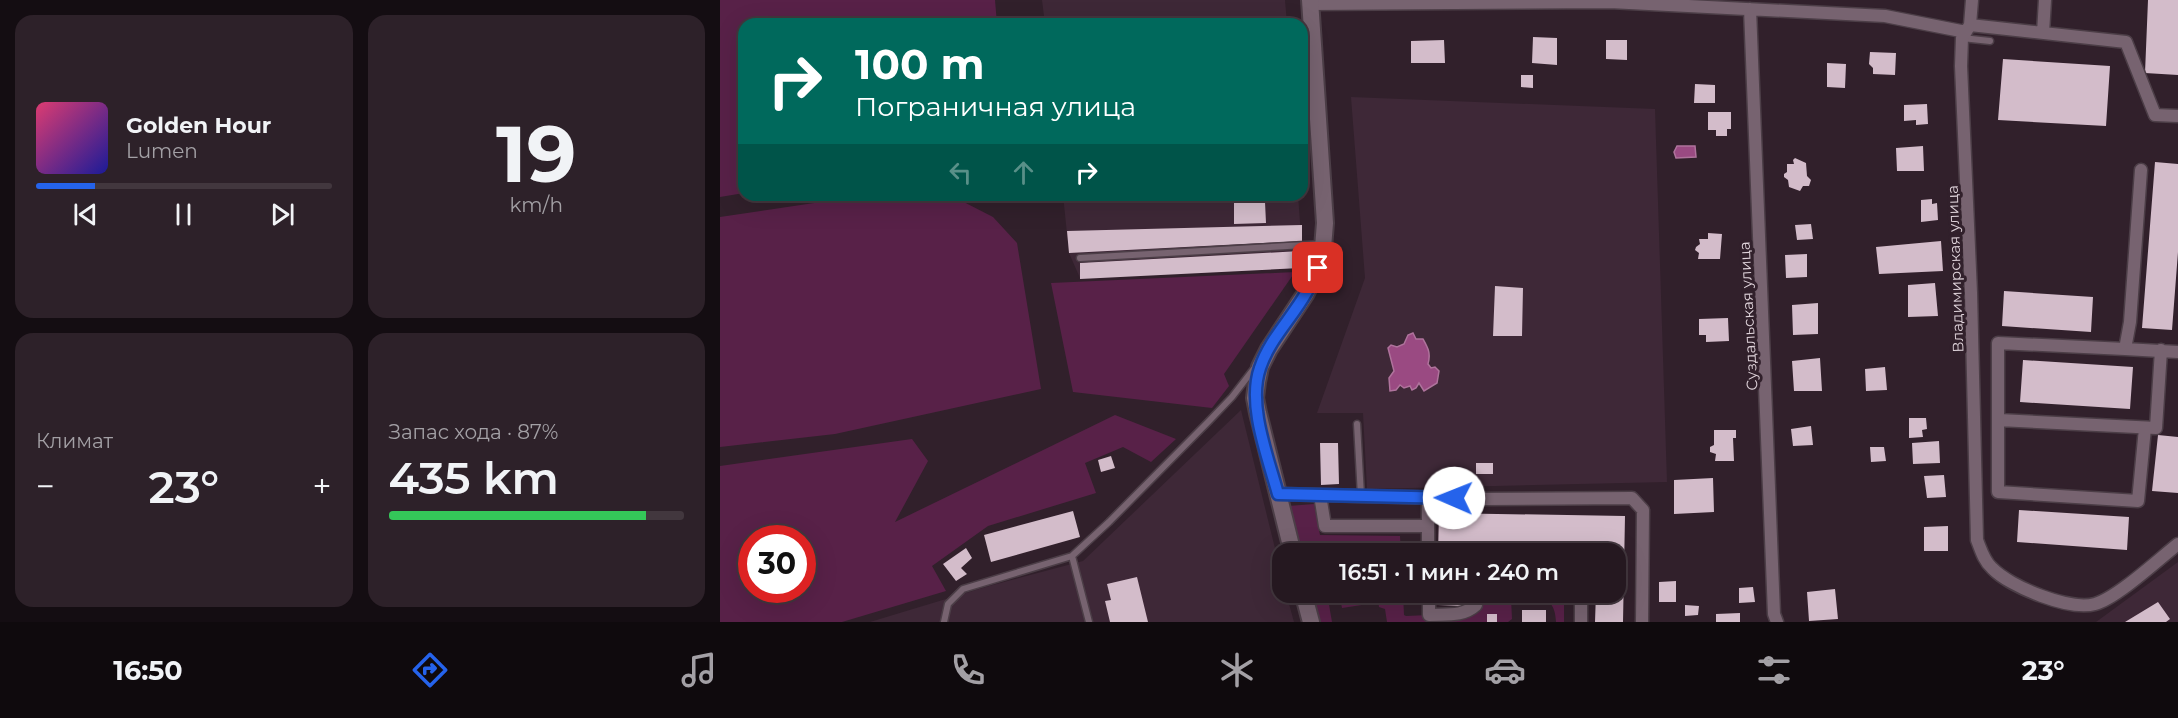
<!DOCTYPE html>
<html lang="ru">
<meta charset="utf-8">
<style>
body{margin:0;font-family:Montserrat,sans-serif;background:#2d2129;color:#f1f3f6;height:100vh;display:flex;flex-direction:column;font-size:22px;white-space:nowrap}
*{box-sizing:border-box;margin:0}
p{font-size:20px;color:#a3a0a5}
.icon{flex:none;width:33px;height:33px;fill:none;stroke:currentColor;stroke-width:2;stroke-linecap:round;stroke-linejoin:round}
.map{position:relative;flex:1;overflow:hidden}
.sheet{display:flex;flex-direction:column;gap:15px;padding:15px;background:#140d12;width:720px}
.sheet>*{flex:none}
.guide{position:absolute;left:18px;top:18px;width:570px;height:183px;border-radius:18px;box-shadow:0 6px 24px #0002,0 0 0 2px #42373e;background:#00695c;color:#fff;overflow:hidden}
.speed{position:absolute;left:18px;top:525px;display:flex;gap:12px;font-size:30px;font-weight:700;text-align:center}
.speed>*{display:grid;place-content:center;width:78px;height:78px;border-radius:50%;background:#251820;box-shadow:0 6px 24px #0002,0 0 0 2px #42373e;line-height:1}
.speed .limit{border:9px solid #d22;background:#fff;color:#111}
.pin{position:absolute;display:grid;place-items:center;width:51px;height:51px;color:#fff;margin:-26px;border-radius:12px;box-shadow:0 3px 9px #0006}
.me{position:absolute;width:66px;margin:-33px;rotate:271deg;stroke-linejoin:round;filter:drop-shadow(0 0 4px #0008)}
.turn{display:flex;align-items:center;gap:21px;height:126px;padding:0 18px;font-size:27px}
.turn .icon{width:78px;height:78px;stroke-width:2.5}
.turn b{display:block;font-size:42px;line-height:51px}
.lanes{display:flex;align-items:center;height:57px;padding:0 18px;background:#0003;justify-content:center;gap:30px;direction:ltr}
.lanes .off{opacity:.35}
.big{font-size:45px;font-weight:600;line-height:1.1}
.sheet .widget{flex:1;display:flex;flex-direction:column;justify-content:center;gap:9px;min-width:0;padding:0 21px;border-radius:18px;background:#2d2129}
.sheet .dial{align-items:center;gap:0}
.dial b{font-size:78px;line-height:1}
.song{display:flex;align-items:center;gap:18px}
.cover{width:72px;height:72px;border-radius:9px;background:linear-gradient(135deg,hsl(340 70% 55%),hsl(240 70% 35%))}
.played{height:6px;border-radius:3px;background:linear-gradient(90deg,#2563eb 20%,#42373e 20%)}
.keys{display:flex;justify-content:space-around;direction:ltr}
.heat{display:flex;justify-content:space-between;align-items:center;font-size:33px;direction:ltr}
.charge{height:9px;border-radius:4px;background:linear-gradient(90deg,#34c759 87%,#42373e 0)}
.sheet .tiles{flex:1;display:grid;gap:15px;grid-template-columns:repeat(2,1fr)}
.trip{position:absolute;left:552px;top:543px;width:354px;height:60px;border-radius:18px;background:#251820;box-shadow:0 6px 24px #0002,0 0 0 2px #42373e;font-weight:600;line-height:60px;text-align:center}
.menu{display:flex;height:96px;justify-content:space-around;align-items:center;background:#0f0a0d;color:#a3a0a5}
.menu .icon{width:42px;height:42px}
.menu .selected{color:#2563eb}
.menu b{font-size:27px;color:#f1f3f6}
main{display:flex;flex:1;min-height:0}
.map>svg:first-child{display:block}
</style>
<main>
<section class="sheet">
<div class="tiles">
<div class="widget">
<div class="song"><i class="cover"></i><div><b>Golden Hour</b><p>Lumen</p></div></div>
<div class="played"></div>
<div class="keys"><svg class="icon" aria-label="previous" viewBox="0 0 24 24"><path d="M18 5L8 12l10 7zM5 5v14"/></svg><svg class="icon" aria-label="pause" viewBox="0 0 24 24"><path d="M8 5v14M16 5v14"/></svg><svg class="icon" aria-label="next" viewBox="0 0 24 24"><path d="M6 5l10 7-10 7zM19 5v14"/></svg></div>
</div>
<div class="widget dial"><b>19</b><p>km/h</p></div>
<div class="widget"><p>Климат</p>
<div class="heat"><a>−</a><b class="big">23°</b><a>+</a></div>
</div>
<div class="widget"><p>Запас хода · 87%</p><b class="big">435 km</b><div class="charge"></div></div>
</div>
</section>
<div class="map">
<svg width="1458" height="622" viewBox="0 0 1458 622">
<rect width="100%" height="100%" fill="#31202b"/>
<path fill="#3e2837" d="M322 0H565L567 24H325Z
M631 97 935 109 947 482 647 489 643 413H597L645 278Z
M343 195H578L580 222V268L360 278 349 253Z
M521 410 562 577V592L566 593 574 622H150L269 586 363 561Z
M1458 562V622H1376Z"/>
<path fill="#582148" fill-rule="evenodd" d="M0 0H275L277 24H24V193L0 197Z
M148 195H230L273 217 297 243 321 389 115 434 0 447V217Z
M575 272 504 374 509 386 492 408 353 392 331 283Z
M395 415 456 439 431 462 403 447 365 463 376 493 268 526 212 566 226 591 122 622H0V466L192 439 208 461 175 522ZM32 538H82V590H32Z
M594 504 600 535 680 536 681 553H651L650 547 609 553H579L568 506Z
M589 593H607L612 622H597Z
M619 593H653L655 603 622 608Z
M657 593H683L684 615 686 616 709 615 761 602H769V593H844V622H836C835 592 815 598 791 598L792 619 788 622H667L665 609 659 607Z"/>
<path fill="#9a4a82" stroke="#af739c" stroke-width="1.5" d="M957 146H975L976 157 956 158 954 152Z
M693 333 696 339H703C708 348 711 353 708 364L711 368 715 367 719 371 717 383 704 391 699 383 696 388 692 390 690 386 684 388 680 385 676 390 670 391 669 378 674 371 668 348 671 345 677 347 684 344 688 335Z"/>
<path fill="#d3bcca" d="M1428 0H1458V75L1425 73Z
M813 37 837 38V65L812 63Z
M724 40 725 63H691V41Z
M886 40H907V60L886 59Z
M1150 52 1176 53 1175 75 1153 74V68L1149 64Z
M1283 59 1390 66 1386 126 1278 120Z
M1107 63 1126 64 1125 88 1107 87Z
M801 75H813V88L801 87Z
M975 84 995 85V103H974Z
M1207 104 1208 124 1196 125V120L1184 121V105Z
M988 112H1011V129H1007V136H996V130H988Z
M1203 146 1204 171H1177L1176 148Z
M1075 158 1086 163 1087 176 1091 180 1089 186H1083L1080 191 1069 187 1068 180 1064 177V174L1067 172V164H1074L1073 160Z
M1435 162 1458 164V252L1452 330 1422 328Z
M1212 199V204L1217 203 1218 220 1201 222V200Z
M514 202H545L546 223 514 224Z
M1091 224 1093 239 1077 240 1075 225Z
M582 225V241L349 253 347 231Z
M988 233 1002 234 1000 259H978L979 253 975 250 976 247 980 244 979 239H988Z
M1221 241 1223 271 1159 274 1156 247Z
M580 251V268L360 279V263Z
M1087 254V277L1066 278 1065 255Z
M1215 283 1218 316 1188 317V285Z
M775 286 803 288 802 336H773Z
M1284 291 1373 297 1371 332 1282 326Z
M1098 303V334L1073 335 1072 305Z
M1008 318 1009 341 986 342V335H979V319Z
M1100 358 1102 391H1074L1072 361Z
M1303 360 1413 367 1410 409 1300 402Z
M1165 367 1167 390 1146 391 1145 369Z
M1189 418H1206L1207 429 1202 430 1203 437 1189 438Z
M1091 426 1093 445 1073 446 1071 429Z
M994 430H1016V438H1013L1014 461H995L996 454 990 452V447L994 445Z
M1438 435 1458 437V493L1432 491Z
M1219 441 1220 463 1193 464 1192 443Z
M600 443H618L619 484 601 485Z
M1150 447H1164L1166 461 1151 462Z
M391 456 395 468 381 472 378 460Z
M756 463H773V474H756Z
M1224 475 1226 497 1207 498 1204 476Z
M993 478 994 512 954 514V480Z
M1299 510 1409 517 1407 550 1297 542Z
M353 511 360 537 271 562 264 535Z
M719 513 905 516 903 622H875L876 592H896V554H876V543L745 541 744 554H718Z
M1228 526V551H1204V527Z
M246 548 252 558 241 568 247 574 236 581 223 564Z
M417 577 428 622H390L385 601 391 600 387 584Z
M956 581V602H939V582Z
M1033 587 1035 602 1019 603V588Z
M1115 589 1118 619 1089 621 1087 592Z
M718 592H744V606L718 605Z
M1438 602 1450 619 1446 622H1405Z
M965 605 979 606 978 615 965 616Z
M802 610H826V622H802Z
M1020 613V622H996V614Z
M767 614H777V622H767Z"/>
<g fill="none" stroke-linecap="round" stroke-linejoin="round">
<defs>
<path id="lane" d="M1242 38 1270 41
M360 258 603 244
M637 424 641 496
M352 556 369 622
M224 622 228 604 243 589 352 556 389 522 489 421 512 397 536 366"/>
<path id="street" d="M1252 0 1250 25 1242 38 1241 66 1251 293 1257 540C1261 550 1264 561 1272 568 1290 587 1350 611 1375 604 1397 598 1439 559 1458 544
M590 4 890 2 1165 16 1246 32
M1030 9 1054 614 1057 622
M1250 25 1406 42 1435 115 1458 116
M1323 33 1325 0
M1421 170 1410 322 1405 349 1458 352
M1405 349 1278 343V492L1418 501 1425 428
M1279 420 1436 428 1441 350
M558 494 764 499 912 498 923 510 922 622
M600 495 605 526H708
M708 498V554
M709 592V615C726 614 743 617 756 605V592
M861 622V592"/>
<path id="secondary" d="M573 554 538 413 535 398 537 382 540 367 549 349 586 293 602 260 605 223 590 0
M583 592 591 622"/>
</defs>
<use href="#lane" stroke="#4c3e47" stroke-width="9"/>
<use href="#street" stroke="#4c3e47" stroke-width="15"/>
<use href="#secondary" stroke="#4c3e47" stroke-width="20"/>
<use href="#lane" stroke="#776370" stroke-width="6"/>
<use href="#street" stroke="#776370" stroke-width="12"/>
<use href="#secondary" stroke="#776370" stroke-width="16"/>
</g>
<g fill="none" stroke-linecap="round" stroke-linejoin="round">
<defs>
<path id="route" d="M598 268C594 276 591 285 586 293 572 318 549 340 540 368 527 405 548 457 558 494L734 498"/>
</defs>
<use href="#route" stroke="#184099" stroke-width="15"/>
<use href="#route" stroke="#2563eb" stroke-width="10"/>
</g>
<g text-anchor="middle" dominant-baseline="central" stroke-width="6" stroke-linejoin="round" paint-order="stroke">
<g font-size="15" fill="#dfd3da" stroke="#31202b">
<text transform="translate(1235 269) rotate(-92)">Владимирская улица</text>
<text transform="translate(1028 316) rotate(-93)">Суздальская улица</text>
</g>
</g>
</svg>
<div class="speed"><div class="limit">30</div></div>
<div class="pin" style="left:598px;top:268px;background:#d93025"><svg class="icon" aria-label="arrive" viewBox="0 0 24 24"><path d="M6 21V4h12l-3 4 3 4H6"/></svg></div>
<svg class="me" style="left:734px;top:498px" viewBox="-20 -20 40 40"><circle r="19" fill="#fff"/><path d="M0-13L10 11 0 6-10 11z" fill="#2563eb"/></svg>
<div class="trip">16:51 · 1 мин · 240 m</div>
<div class="guide">
<div class="turn"><svg class="icon" aria-label="right" viewBox="0 0 24 24"><path d="M7 20v-9h11M14 6l5 5-5 5"/></svg><div><b>100 m</b>Пограничная улица</div></div>
<div class="lanes"><svg class="icon off" aria-label="left" viewBox="0 0 24 24"><path d="M17 20v-9H6M10 6l-5 5 5 5"/></svg><svg class="icon off" aria-label="ahead" viewBox="0 0 24 24"><path d="M12 20V5M6 11l6-6 6 6"/></svg><svg class="icon" aria-label="right" viewBox="0 0 24 24"><path d="M7 20v-9h11M14 6l5 5-5 5"/></svg></div>
</div>
</div>
</main>
<nav class="menu">
<b>16:50</b>
<svg class="icon selected" aria-label="directions" viewBox="0 0 24 24"><path d="M12 3l9 9-9 9-9-9zM9 14v-3h6M13 9l2 2-2 2"/></svg>
<svg class="icon" aria-label="music" viewBox="0 0 24 24"><path d="M9 18V5l10-2v13"/><circle cx="6" cy="18" r="3"/><circle cx="16" cy="16" r="3"/></svg>
<svg class="icon" aria-label="phone" viewBox="0 0 24 24"><path d="M5 4h4l2 5-3 2q2 4 5 5l2-3 5 2v4C11 20 4 13 5 4z"/></svg>
<svg class="icon" aria-label="climate" viewBox="0 0 24 24"><path d="M12 3v18M4 7l16 10M4 17L20 7"/></svg>
<svg class="icon" aria-label="car" viewBox="0 0 24 24"><path d="M5 17H2v-5l4-1 3-4h7l3 4 3 1v5h-3M9 17h6M6 11h13"/><circle cx="7" cy="17" r="2"/><circle cx="17" cy="17" r="2"/></svg>
<svg class="icon" aria-label="filters" viewBox="0 0 24 24"><path d="M4 7h16M4 17h16"/><circle cx="9" cy="7" r="2"/><circle cx="15" cy="17" r="2"/></svg>
<b>23°</b>
</nav>
